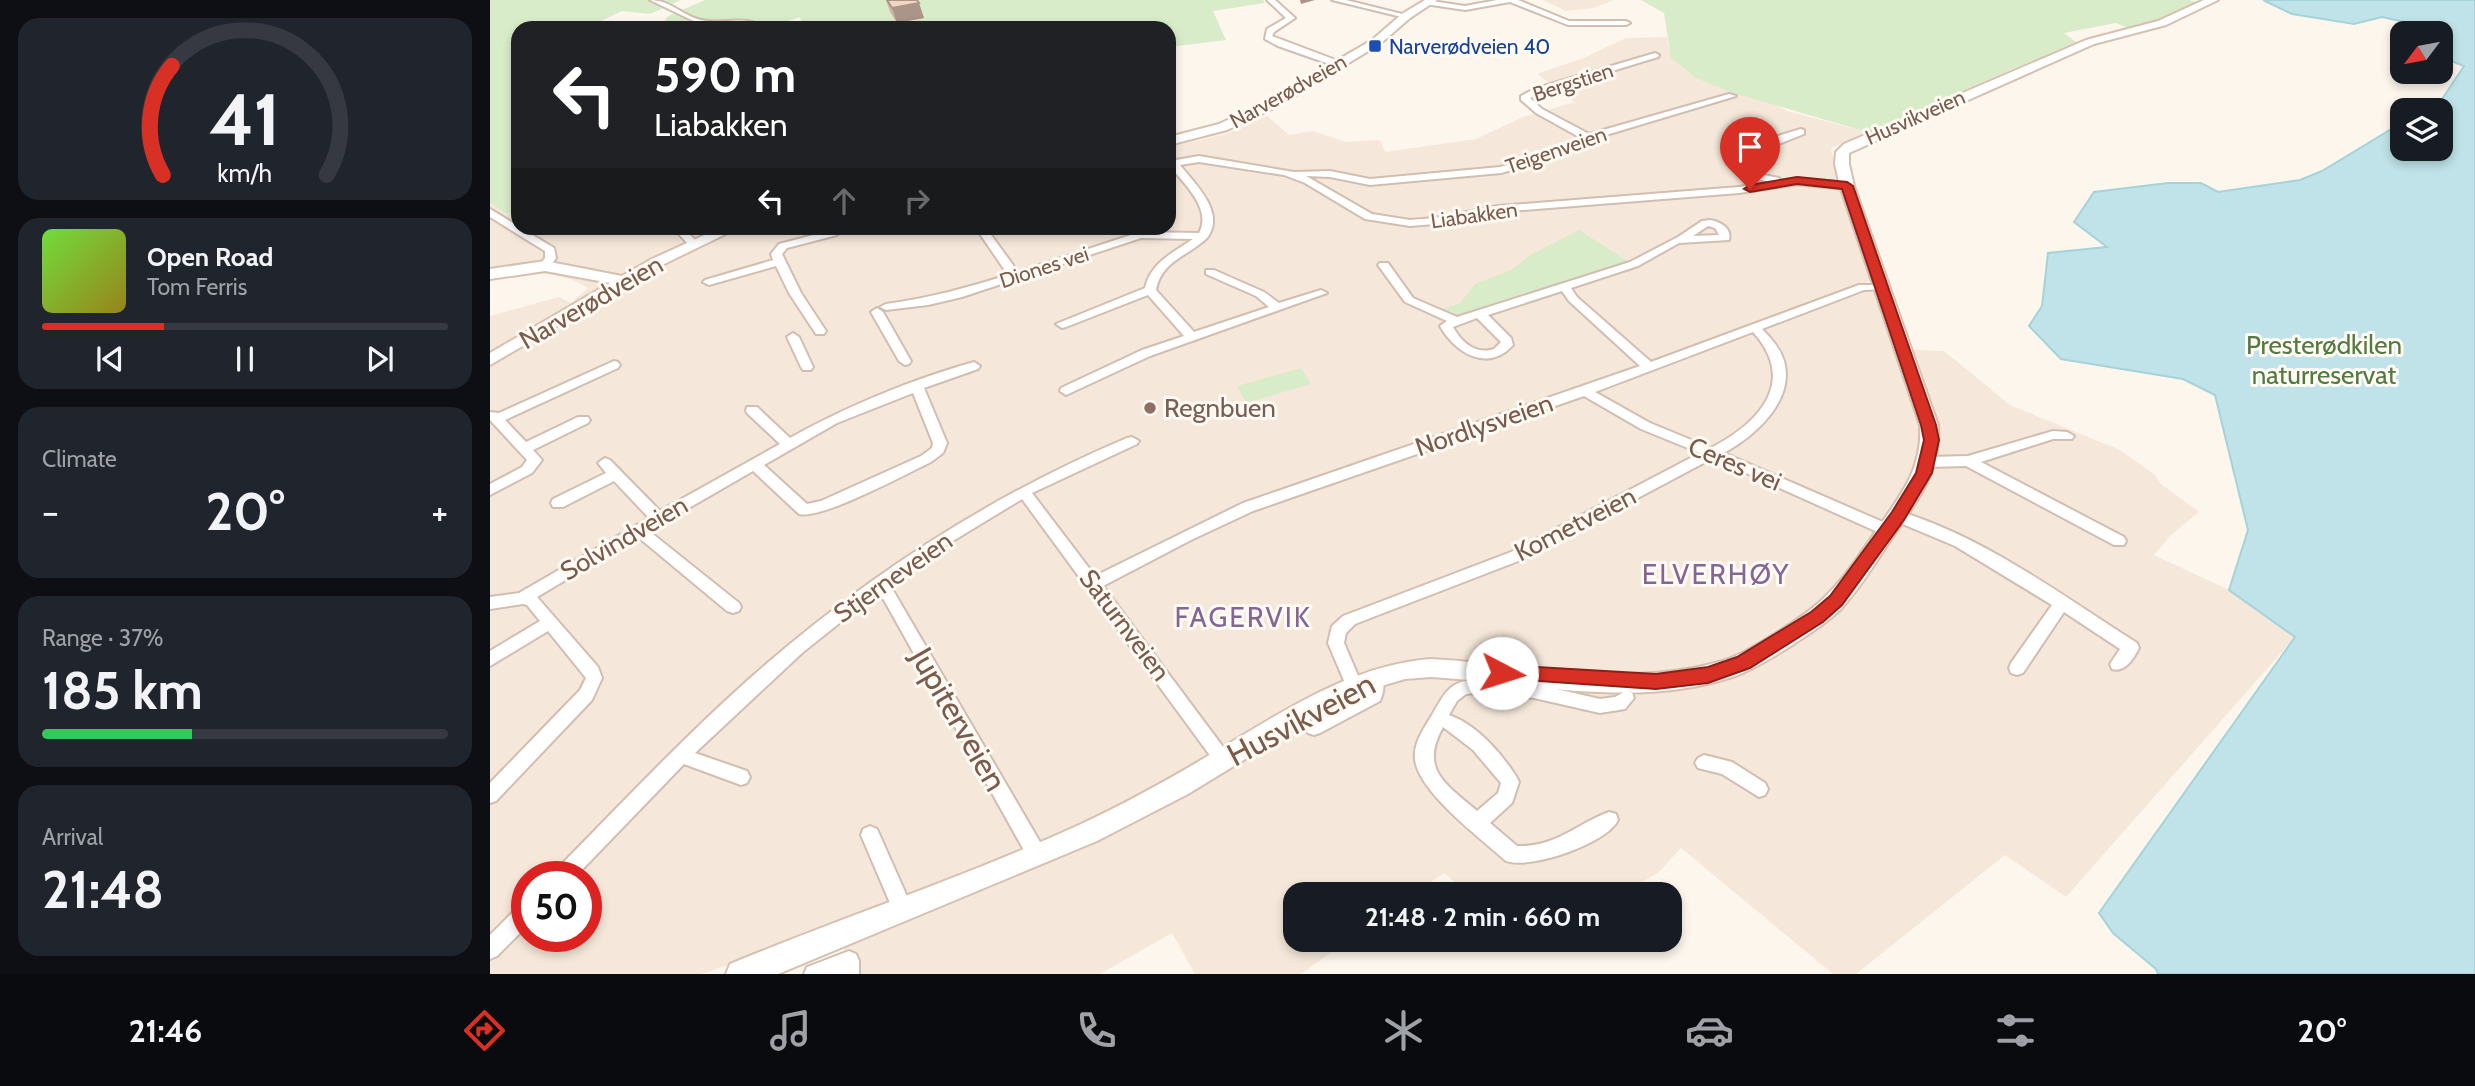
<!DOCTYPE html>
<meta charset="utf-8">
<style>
body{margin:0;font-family:Cabin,sans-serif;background:#20242c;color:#f1f3f6;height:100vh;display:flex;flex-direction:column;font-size:26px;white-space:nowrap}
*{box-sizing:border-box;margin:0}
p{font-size:23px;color:#9ea1a6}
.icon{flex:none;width:38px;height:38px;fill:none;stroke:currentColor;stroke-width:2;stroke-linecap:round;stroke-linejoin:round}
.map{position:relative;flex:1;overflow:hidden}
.sheet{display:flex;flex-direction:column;gap:18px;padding:18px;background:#0d0f14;width:490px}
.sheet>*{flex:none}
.hud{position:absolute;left:21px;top:21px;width:665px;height:214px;border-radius:21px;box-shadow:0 4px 10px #0003;background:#202124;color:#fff;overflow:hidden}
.needle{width:46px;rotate:238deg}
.tools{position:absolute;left:1900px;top:21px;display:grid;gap:14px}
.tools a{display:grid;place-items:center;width:63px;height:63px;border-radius:14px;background:#171b24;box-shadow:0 4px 10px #0003;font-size:35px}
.speed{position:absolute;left:21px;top:861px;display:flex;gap:14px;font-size:35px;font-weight:700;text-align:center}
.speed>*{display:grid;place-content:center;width:91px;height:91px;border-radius:50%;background:#171b24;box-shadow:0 4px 10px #0003;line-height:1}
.speed .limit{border:10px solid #d22;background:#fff;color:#111}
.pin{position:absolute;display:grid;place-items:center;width:60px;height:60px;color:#fff;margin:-72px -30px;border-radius:50% 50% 50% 0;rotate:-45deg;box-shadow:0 0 7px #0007}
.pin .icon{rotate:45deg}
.me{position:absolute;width:77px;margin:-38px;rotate:95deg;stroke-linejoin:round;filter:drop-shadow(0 0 5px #0008)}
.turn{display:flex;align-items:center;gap:24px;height:147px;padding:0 28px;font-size:32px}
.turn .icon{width:91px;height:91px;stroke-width:2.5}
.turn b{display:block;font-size:49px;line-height:60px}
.lanes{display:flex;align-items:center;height:66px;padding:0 28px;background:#0003;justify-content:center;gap:35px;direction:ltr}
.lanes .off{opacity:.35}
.big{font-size:52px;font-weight:800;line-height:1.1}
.sheet .card{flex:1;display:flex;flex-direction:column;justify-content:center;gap:10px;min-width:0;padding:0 24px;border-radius:21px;background:#20242c}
.sheet .dial{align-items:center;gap:0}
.dial svg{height:182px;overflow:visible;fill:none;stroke:#363941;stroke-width:7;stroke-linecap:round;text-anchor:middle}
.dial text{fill:#f1f3f6;stroke:none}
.song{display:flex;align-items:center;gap:21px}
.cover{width:84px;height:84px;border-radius:10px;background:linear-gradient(135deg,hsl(100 70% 55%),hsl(50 70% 35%))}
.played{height:7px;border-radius:4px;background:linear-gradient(90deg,#d93025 30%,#363941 30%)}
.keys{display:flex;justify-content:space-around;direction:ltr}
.heat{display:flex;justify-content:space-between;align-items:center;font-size:38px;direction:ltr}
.charge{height:10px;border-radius:5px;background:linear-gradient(90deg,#34c759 37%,#363941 0)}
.trip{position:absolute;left:793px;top:882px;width:399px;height:70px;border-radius:21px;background:#171b24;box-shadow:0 4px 10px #0003;font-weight:800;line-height:70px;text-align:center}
.dock{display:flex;height:112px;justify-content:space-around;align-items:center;background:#090b0e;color:#9ea1a6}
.dock .icon{width:49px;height:49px}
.dock .on{color:#d93025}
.dock b{font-size:32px;color:#f1f3f6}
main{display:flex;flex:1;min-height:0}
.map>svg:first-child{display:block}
</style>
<main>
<section class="sheet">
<div class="card dial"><svg viewBox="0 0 100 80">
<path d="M14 69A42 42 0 1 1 86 69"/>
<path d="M14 69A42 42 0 0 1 18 21" stroke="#d93025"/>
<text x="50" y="56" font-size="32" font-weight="700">41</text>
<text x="50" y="72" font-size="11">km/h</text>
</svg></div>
<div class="card">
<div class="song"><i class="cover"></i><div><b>Open Road</b><p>Tom Ferris</p></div></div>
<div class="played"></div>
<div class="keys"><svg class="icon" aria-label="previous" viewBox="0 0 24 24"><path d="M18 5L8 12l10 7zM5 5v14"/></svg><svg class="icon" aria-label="pause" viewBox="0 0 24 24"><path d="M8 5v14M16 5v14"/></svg><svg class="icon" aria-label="next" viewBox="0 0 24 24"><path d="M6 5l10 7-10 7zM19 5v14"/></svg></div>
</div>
<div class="card"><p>Climate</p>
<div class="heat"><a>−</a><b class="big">20°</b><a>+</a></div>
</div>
<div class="card"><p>Range · 37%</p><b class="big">185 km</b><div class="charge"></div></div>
<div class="card"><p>Arrival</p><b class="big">21:48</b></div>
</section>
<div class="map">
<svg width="1985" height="974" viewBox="0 0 1985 974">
<rect width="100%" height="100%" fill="#fdf6ec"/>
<path fill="#f5e8da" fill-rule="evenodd" d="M1053 0H1124L1103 8 1076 11Z
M1177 37 1178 46 1297 111 1377 132 1341 148 1351 195 1382 278 1374 286 1389 296 1407 349 1454 351 1520 405 1630 450 1665 475 1671 484 1709 512 1680 536 1664 555 1739 590 1805 637 1576 897 1515 855 1366 974H1343L1191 848 1168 873 1130 894H979L954 873 923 894H805V940H859L811 974H705L682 933 610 974H355L353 928 211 974H0V316L69 297 81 303 98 288 83 280 60 274 37 273 0 279V203L17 214 28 210V228H679V147L736 134 777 116 799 135 823 131 856 142 890 140 895 152 986 139 1033 117 1085 102 1047 74 1096 57 1136 38ZM37 877H96V936H37Z"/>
<path fill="#d8ecc9" d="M0 0H191L160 14 132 11 96 28H28V210L17 214 0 203Z
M215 0H773L775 3 723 11 736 40 679 47V28H313L310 17 277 28H166L171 26 178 16Z
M1151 0H1699L1711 3 1641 29 1626 23 1574 33 1586 42 1377 132 1240 92 1206 78 1181 58 1174 13Z
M1089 230 1139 262 969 318 950 310 970 303 985 284 1021 270 1042 254Z
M811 368 821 384 756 403 747 386Z"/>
<path fill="#bfe3e8" stroke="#a5d3da" stroke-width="2" d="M1773 0H1985V974H1668L1666 969 1623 933 1609 913 1805 637 1739 590 1758 530 1725 395 1693 379 1571 359 1539 326 1552 306 1558 253 1617 247 1584 222 1604 192 1678 183H1711L1728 192 1810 180 1832 171 1913 122V149H1951V110H1933L1952 99 1974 66 1951 57V33H1930L1913 28 1919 23 1892 17 1864 24 1802 14Z"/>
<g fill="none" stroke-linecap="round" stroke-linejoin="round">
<defs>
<path id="street" d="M160 0C180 0 193 16 211 20 234 25 255 14 276 28H265L255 24H210Z
M777 0H785L805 18 784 32 782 36 851 62V66H845L788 46 775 39 777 29 796 18Z
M842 0H856L920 16 916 18Z
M935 0 975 6 1007 0H1028L1079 21H1136L1140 23 1136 25H1078L1020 2 975 10 935 4Z
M1165 53 1169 55 1168 57 1050 93 1040 98 1052 109 1099 134 1239 94 1246 96 1106 138 1053 161 1011 173 880 185 840 177 816 176 882 214 920 220 945 218 1008 206 1249 187 1281 182 1253 176 1243 165C1259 144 1286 136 1311 129L1314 130V134L1271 151 1253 165 1259 172 1289 178V181L1307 178 1357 183 1362 186 1357 189 1307 184 1249 193 1008 212 945 224 920 226 875 219 815 183 794 175 709 162 690 165C706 185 736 213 717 238 697 257 672 260 666 290L704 332 779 307 766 296 716 274V270H724L774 292 789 303 831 290 837 293 660 356 576 395 570 391 571 388 652 350 694 336 658 295 576 327 572 328 566 324 655 288C661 262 683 253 703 239L651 238 472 297 438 305 396 310 390 307 396 304C440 298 476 288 518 275L486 228H496L528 272 650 232 709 233C722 209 695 185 681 167H679L680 155 686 160 709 156 804 172 840 171 880 179 1010 167 1047 157 1091 138 1046 113 1031 100V96L1044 89Z
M0 209 64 248 66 258 59 268 55 269 49 266 55 258V251L0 217Z
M1220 220C1231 222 1242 228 1239 240L1189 243 1148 266 1081 288 1087 297 1161 362 1369 285H1396V289L1374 290 1272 329C1281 338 1290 348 1294 361 1305 401 1265 436 1234 453L1402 526 1404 530 1402 534H1392L1223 458 1031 560 865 624 856 633 854 643 872 685 870 690 864 692 858 690 838 643 842 626 853 616 1021 552 1210 453 1151 429 1094 396 763 511 701 540 613 586 739 755 742 760 739 765 733 768 727 765 532 499 448 550 398 585 404 592 554 849 556 855 554 861 547 864 540 861 394 600 387 593 312 653 205 753 257 771 260 777 257 783 251 785 194 764 85 877H63L65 871C129 806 191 740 258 680 372 579 497 497 637 438L642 437 649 441 647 444 542 493 605 576 753 503 1150 366 1079 301 1072 291 998 315 1021 338 1023 345C998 373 965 353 950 326L957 321 915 302 888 265 890 263H898L923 298 967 317 1140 262 1188 237 1212 221ZM1218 226 1225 228 1229 235 1203 236ZM987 318 1011 342 1004 349C986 355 972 343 963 327ZM1263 332C1308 382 1269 423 1221 448L1160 423 1105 392Z
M183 228H193L209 244 208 246H200Z
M343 230 348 233 347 235 297 248 292 254 311 293 336 331 334 334H326L299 293 286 266 219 285 213 282 215 280 283 260 281 254 289 244Z
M387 308 393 312 421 361 419 364 415 365 409 361 381 312Z
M303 333 309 337 323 367 321 370H313L311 367 297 337Z
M124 361 128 362 130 365 128 368 15 420 36 442 88 417H98L100 420 98 423 43 450 52 460 42 473 0 495V484L32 467 37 460 0 420V412L9 413Z
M484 362 490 366 488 369 434 388 457 443 453 453 441 462C416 474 331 520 309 514L263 471 159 531 249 603 251 607 249 611 243 613 237 611 148 537 47 597 108 667 112 678 102 700 6 801 0 803V783L90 690 96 678 58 631 0 666V651L50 621 37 605 33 604 0 609V597L29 593 159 518 124 481 73 507H63L61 503 63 499 116 473 108 463 115 458 120 460 170 511 290 444 257 413 256 410 257 407H267L300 438C355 407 423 379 484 362ZM423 393 443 443 442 448 431 456 331 501 317 504 274 465 347 423Z
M1563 431 1577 432 1584 436 1582 439H1563L1491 462 1634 537 1636 541 1634 545H1624L1476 466 1438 467 1431 462 1438 457 1478 456Z
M1408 511C1495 537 1571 595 1647 643L1649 648C1644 658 1635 673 1622 669L1620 664 1630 649 1574 612 1533 673 1527 675 1521 673 1519 668 1521 663 1562 605 1465 546 1403 520 1401 516Z
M885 670 891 672C895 680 894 693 890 701L830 733 824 735 818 733 815 728 818 723 876 692 879 672Z
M994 678 1044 684 1110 699 1125 697 1136 691 1142 693 1144 698 1135 709 1110 713 1044 698 994 692 976 694 967 701 959 715C987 725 1010 752 1026 776L1029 782 1022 803 1000 823 1027 846C1067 847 1086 824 1119 812L1126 814 1128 820C1118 843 1040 870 1016 861 992 839 928 792 925 759 923 744 934 728 942 715 958 687 961 681 994 678ZM953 727 983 750 1011 783 1008 793 987 811C956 784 929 770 953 727Z
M1214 755 1242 762 1275 783 1278 789 1275 795 1269 797 1232 774 1208 768 1205 763 1208 758Z
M380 826 387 829 423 910 420 917 413 920 406 917 371 835 373 829Z
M37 903V926L7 956 0 959V935L30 905Z
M359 951 366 954 369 961V974H314L317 967Z"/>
<path id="secondary" d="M935 0H947L920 18 890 44 784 108 737 130 679 145V137L729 124 776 102 882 40 912 14Z
M1714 0H1728L1676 25 1604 44 1359 153V164L1364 186 1448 425C1452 474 1423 506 1398 544 1383 567 1369 589 1351 609 1337 623 1320 633 1304 644 1286 655 1268 667 1248 675 1151 710 1041 683 941 677L915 679 871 692 824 717 698 794 607 841 288 974H236L240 964C356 916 475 877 589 825 641 801 690 773 738 744 802 706 865 665 941 659 1035 664 1139 689 1232 661 1252 655 1270 643 1288 632 1305 621 1321 611 1335 597 1354 578 1369 556 1384 534 1408 498 1433 471 1430 425L1350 186 1345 164 1346 152 1354 144 1596 40 1668 21Z
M230 228H248L172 265 0 365V353L120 283 55 271 0 279V269L55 261 132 276 162 259Z"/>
</defs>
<use href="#street" stroke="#d1beb0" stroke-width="4"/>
<use href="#secondary" stroke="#d6c0b0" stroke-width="4"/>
<use href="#street" fill="#fff" fill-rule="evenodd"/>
<use href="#secondary" fill="#fff" fill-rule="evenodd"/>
</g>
<path fill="#d1b7a8" d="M396 0H427L434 18 407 23 400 12Z"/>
<path fill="#aa9588" d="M810 0H825L811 4Z
M429 3 434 18 407 23 402 8Z"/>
<path fill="#f3d5c3" stroke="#aa9588" stroke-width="2" d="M397 0H427L429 3 402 8Z"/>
<path fill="#d93025" stroke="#8d1f18" stroke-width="2" d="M1307 177 1357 182 1363 186 1446 425 1449 440 1442 473 1414 520 1352 605 1333 622 1260 668 1218 683 1166 689 1006 678 1003 673 1006 667 1012 665 1166 674 1218 667 1247 657 1321 612 1340 596 1402 512 1426 473 1434 440 1431 425 1352 189 1307 184 1260 192 1254 189 1260 185Z"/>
<rect fill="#1a4fb4" stroke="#fffaf3" stroke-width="2.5" x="878" y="39" width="14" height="14" rx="3.5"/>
<circle fill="#8d6e63" stroke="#fffaf3" stroke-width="2.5" cx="660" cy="408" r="7"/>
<g text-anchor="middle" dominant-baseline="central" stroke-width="6" stroke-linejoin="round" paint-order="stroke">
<g font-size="21" fill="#164399" stroke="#fffaf3" text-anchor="start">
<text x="899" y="46">Narverødveien 40</text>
</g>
<g font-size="21" fill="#7a5c4d" stroke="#fffaf3">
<text transform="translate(1083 82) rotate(-18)">Bergstien</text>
<text transform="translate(798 91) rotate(-29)">Narverødveien</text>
<text transform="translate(1425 117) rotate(-24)">Husvikveien</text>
<text transform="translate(1066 150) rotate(-19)">Teigenveien</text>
<text transform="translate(984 215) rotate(-8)">Liabakken</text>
<text transform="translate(554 267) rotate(-18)">Diones vei</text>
</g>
<g font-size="26" fill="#7a5c4d" stroke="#fffaf3">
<text transform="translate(101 302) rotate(-30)">Narverødveien</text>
<text transform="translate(994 425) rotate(-19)">Nordlysveien</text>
<text transform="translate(1245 464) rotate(23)">Ceres vei</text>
<text transform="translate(1085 524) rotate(-27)">Kometveien</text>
<text transform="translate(134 538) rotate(-30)">Solvindveien</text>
<text transform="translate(403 577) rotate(-35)">Stjerneveien</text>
<text transform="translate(635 625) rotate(53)">Saturnveien</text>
</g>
<g font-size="26" fill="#537a41" stroke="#fffaf3">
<text x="1834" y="345">Presterødkilen<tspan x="1834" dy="30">naturreservat</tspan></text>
</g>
<g font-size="26" fill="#785e54" stroke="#fffaf3" text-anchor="start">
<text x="674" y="408">Regnbuen</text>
</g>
<g font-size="28" letter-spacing="2" fill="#846695" stroke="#fffaf3">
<text x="1226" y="574">ELVERHØY</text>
<text x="753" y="617">FAGERVIK</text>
</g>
<g font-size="32" fill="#7a5c4d" stroke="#fffaf3">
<text transform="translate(469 719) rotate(60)">Jupiterveien</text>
<text transform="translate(811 719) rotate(-28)">Husvikveien</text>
</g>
</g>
</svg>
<div class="tools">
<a><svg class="needle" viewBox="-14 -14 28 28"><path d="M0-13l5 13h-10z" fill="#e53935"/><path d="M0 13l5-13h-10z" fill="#9ea1a6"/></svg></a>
<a><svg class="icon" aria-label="layers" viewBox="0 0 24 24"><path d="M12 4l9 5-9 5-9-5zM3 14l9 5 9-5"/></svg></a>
</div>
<div class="speed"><div class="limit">50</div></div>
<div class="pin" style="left:1260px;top:189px;background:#d93025"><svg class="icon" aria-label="arrive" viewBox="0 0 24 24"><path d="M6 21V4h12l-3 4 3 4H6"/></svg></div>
<svg class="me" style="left:1012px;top:673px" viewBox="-20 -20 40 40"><circle r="19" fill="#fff"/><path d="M0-13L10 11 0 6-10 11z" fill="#d93025"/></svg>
<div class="trip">21:48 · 2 min · 660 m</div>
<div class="hud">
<div class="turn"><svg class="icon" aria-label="left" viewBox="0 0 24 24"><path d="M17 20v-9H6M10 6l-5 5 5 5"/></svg><div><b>590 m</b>Liabakken</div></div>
<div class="lanes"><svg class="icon" aria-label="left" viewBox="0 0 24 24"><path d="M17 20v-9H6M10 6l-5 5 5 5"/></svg><svg class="icon off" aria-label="ahead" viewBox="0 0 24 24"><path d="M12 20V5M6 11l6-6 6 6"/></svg><svg class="icon off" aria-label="right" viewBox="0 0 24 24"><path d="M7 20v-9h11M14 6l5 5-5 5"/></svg></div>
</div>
</div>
</main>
<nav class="dock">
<b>21:46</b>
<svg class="icon on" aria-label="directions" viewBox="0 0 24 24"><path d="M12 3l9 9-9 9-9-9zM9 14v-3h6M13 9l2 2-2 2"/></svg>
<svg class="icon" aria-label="music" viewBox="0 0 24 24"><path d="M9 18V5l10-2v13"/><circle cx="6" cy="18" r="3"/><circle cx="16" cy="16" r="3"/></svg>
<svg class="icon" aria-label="phone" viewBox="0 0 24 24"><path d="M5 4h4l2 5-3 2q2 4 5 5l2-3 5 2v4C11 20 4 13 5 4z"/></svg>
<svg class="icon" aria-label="climate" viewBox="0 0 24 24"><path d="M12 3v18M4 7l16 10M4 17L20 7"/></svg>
<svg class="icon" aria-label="car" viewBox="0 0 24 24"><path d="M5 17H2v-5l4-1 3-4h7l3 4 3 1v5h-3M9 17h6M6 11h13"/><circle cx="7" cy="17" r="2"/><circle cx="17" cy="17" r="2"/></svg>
<svg class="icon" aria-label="filters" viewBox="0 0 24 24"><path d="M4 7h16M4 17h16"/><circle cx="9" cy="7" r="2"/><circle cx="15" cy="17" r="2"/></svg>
<b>20°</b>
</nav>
